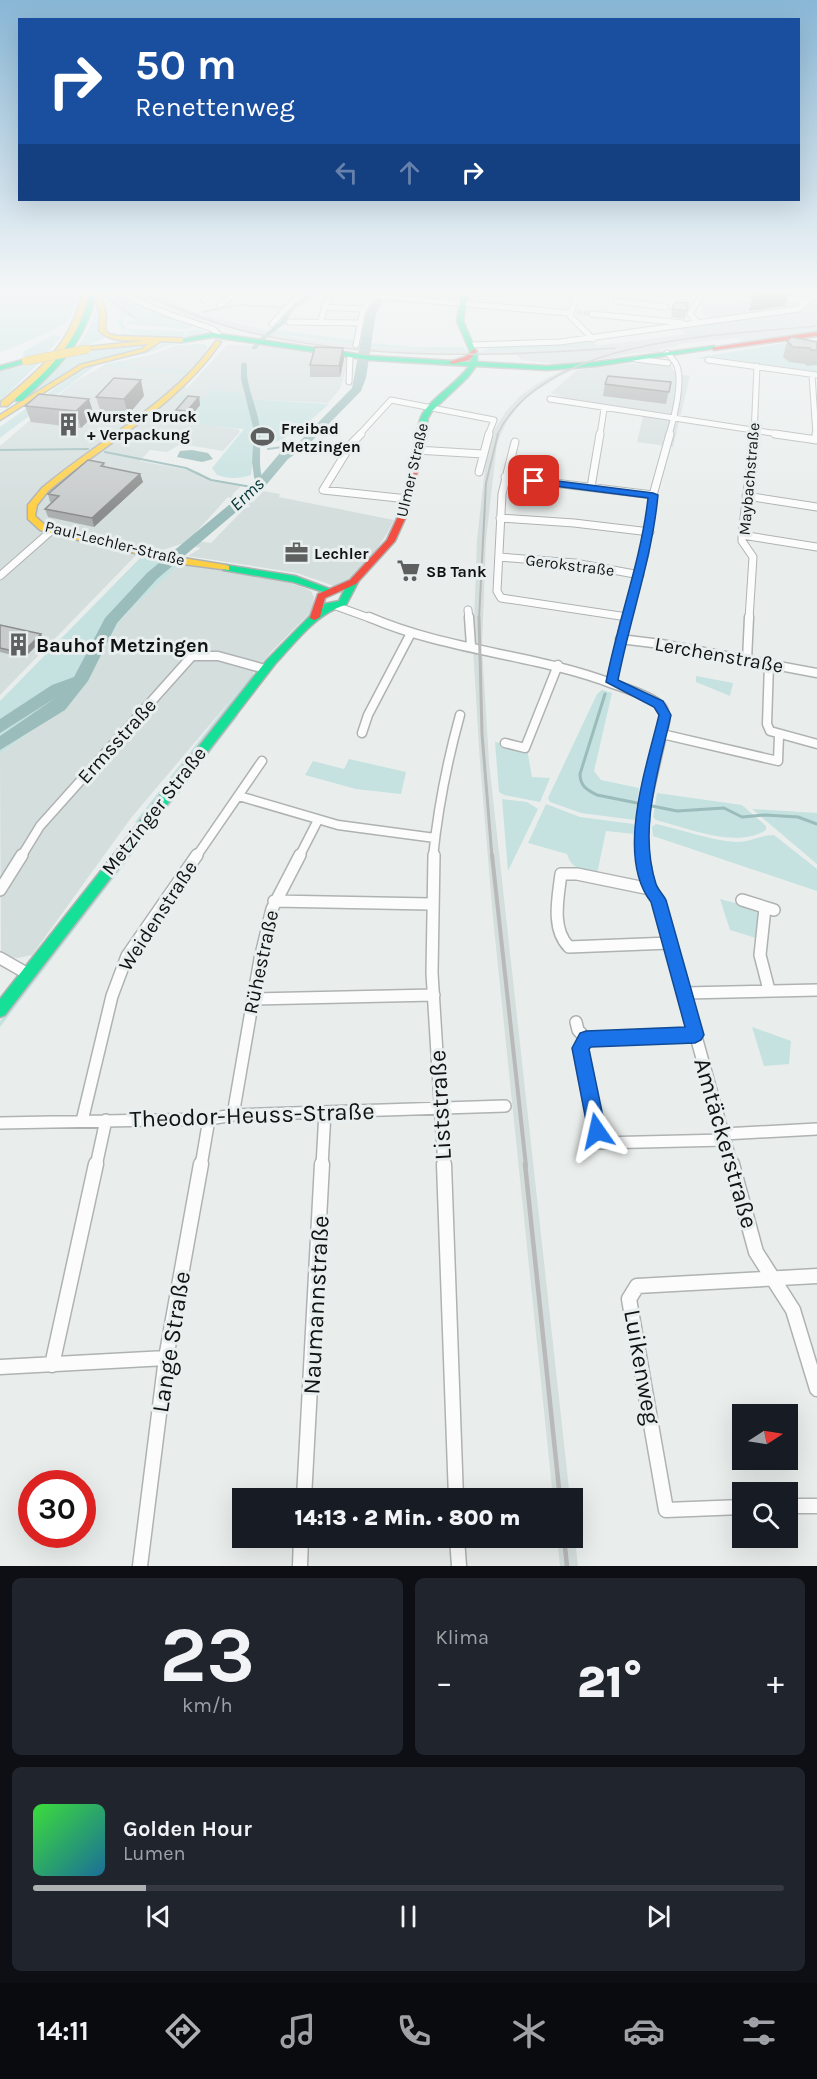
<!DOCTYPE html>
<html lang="de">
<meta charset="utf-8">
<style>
body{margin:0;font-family:Karla,sans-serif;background:#20242c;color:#f1f3f6;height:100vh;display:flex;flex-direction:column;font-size:22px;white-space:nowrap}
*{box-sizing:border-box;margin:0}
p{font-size:20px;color:#9ea1a6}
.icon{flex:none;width:33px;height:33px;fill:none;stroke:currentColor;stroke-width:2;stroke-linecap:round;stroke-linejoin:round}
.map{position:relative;height:1566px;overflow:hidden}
.details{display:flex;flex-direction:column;gap:12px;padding:12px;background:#0d0f14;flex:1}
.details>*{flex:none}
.top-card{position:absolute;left:18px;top:18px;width:782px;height:183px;border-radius:0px;box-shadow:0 6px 24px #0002;background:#1a4fa0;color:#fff;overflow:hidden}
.needle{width:39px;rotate:78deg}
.buttons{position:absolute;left:732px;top:1404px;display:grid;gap:12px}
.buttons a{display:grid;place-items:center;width:66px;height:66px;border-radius:0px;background:#171b24;box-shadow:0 6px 24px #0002;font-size:30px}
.speed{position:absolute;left:18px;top:1470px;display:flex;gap:12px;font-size:30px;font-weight:700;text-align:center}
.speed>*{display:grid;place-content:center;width:78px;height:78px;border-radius:50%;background:#171b24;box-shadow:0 6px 24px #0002;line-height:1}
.speed .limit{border:9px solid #d22;background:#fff;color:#111}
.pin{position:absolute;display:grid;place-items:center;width:51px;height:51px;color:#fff;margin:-26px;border-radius:12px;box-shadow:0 3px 9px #0006}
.me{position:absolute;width:66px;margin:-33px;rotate:349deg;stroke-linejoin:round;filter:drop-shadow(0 0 4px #0008)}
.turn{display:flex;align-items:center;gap:21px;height:126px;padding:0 18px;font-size:27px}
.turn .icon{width:78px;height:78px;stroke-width:2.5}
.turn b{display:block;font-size:42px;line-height:51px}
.lanes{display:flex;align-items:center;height:57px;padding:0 18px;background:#0003;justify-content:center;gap:30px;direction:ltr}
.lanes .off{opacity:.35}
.big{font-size:45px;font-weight:800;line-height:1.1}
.details .card{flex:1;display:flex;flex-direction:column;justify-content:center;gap:9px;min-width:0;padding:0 21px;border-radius:9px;background:#20242c}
.details .dial{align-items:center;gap:0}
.dial b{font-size:78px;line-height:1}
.song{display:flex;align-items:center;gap:18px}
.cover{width:72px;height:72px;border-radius:9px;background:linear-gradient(135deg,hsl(120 70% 55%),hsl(200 70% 35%))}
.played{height:6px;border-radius:3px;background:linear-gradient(90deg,#aeb1b2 15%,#363941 15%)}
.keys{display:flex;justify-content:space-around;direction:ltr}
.heat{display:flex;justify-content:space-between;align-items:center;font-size:33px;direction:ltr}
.details .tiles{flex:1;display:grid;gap:12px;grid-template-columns:1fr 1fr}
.card:last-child{grid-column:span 2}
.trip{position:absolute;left:232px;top:1488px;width:351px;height:60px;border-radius:0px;background:#171b24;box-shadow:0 6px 24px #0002;font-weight:800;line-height:60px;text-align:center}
.dock{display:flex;height:96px;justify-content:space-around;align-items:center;background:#090b0e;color:#9ea1a6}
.dock .icon{width:42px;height:42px}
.dock .selected{color:#aeb1b2}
.dock b{font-size:27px;color:#f1f3f6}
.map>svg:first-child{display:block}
</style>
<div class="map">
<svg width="817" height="1566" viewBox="0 0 817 1566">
<rect width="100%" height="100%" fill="#e9eeed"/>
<path fill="#d4dedd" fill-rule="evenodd" d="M135 293H151L198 314 297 338 376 348 481 352 597 346 686 334 680 328 710 319 701 311 703 305 736 306 739 301 794 299V293H817V332L742 342 737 338 678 344V346L660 349V352L634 353 596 361 560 376 525 398 507 421 497 443 486 540 484 594 482 647 489 762 570 1498H553L493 918 480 763 473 648 477 540 486 459 493 431 507 410 520 396 543 380 571 366 522 360 517 355 374 352 269 338 187 316Z
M227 345 267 346 349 359 340 389 328 403 246 399 194 423 238 429 240 432 223 451 181 444 167 452 150 450 140 461 199 472 210 481 241 486 232 495 253 502 263 491 280 494 279 497 394 520 388 532 372 556 352 577 339 585 334 586 297 573 188 556 201 548 181 544 163 550 69 528 145 546 0 695V446L73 383 106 364 151 355 178 346H207V352L177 386 187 388ZM228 497 251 506 244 509 211 543 189 540Z
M660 363 670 366 676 373 690 376 673 447 637 442 643 416 569 404 571 400 551 393 577 370 627 364Z
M180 564 277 579 302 587 311 591 314 597 312 611 272 651 131 818 32 955 18 958 1 956 0 754 72 701 122 618Z
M573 1523 578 1566H560L557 1538H573Z"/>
<path fill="#c5e1e0" d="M0 293H79C76 301 74 313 69 320 64 327 12 348 0 352Z
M115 296 130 300 195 326 185 329 127 324V321L138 319 121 316 120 311 112 305Z
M97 302 101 314 99 330 106 337 87 346 77 347 89 329Z
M119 319 124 320 123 324 127 329 185 331 183 335H186L187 331 197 329 205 331 199 334 205 333 191 337 114 336 123 333 139 334 121 329 117 321Z
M276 330 352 340 354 342 353 345 273 333Z
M53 335 61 337 47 353 22 357 24 351Z
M609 338 590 341 599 346H597L481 352 491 347 561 344Z
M803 340 817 351V373L713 357 707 359 694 358Z
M200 342 169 345 151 352 96 365 0 438V427L84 368 147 351 164 343Z
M372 343 413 347H464L467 352 370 347Z
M150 344 148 346 91 362 23 401 71 354Z
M204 344 209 348C200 348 190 345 181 346 172 347 129 361 124 366L150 369 156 365 154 368 191 371 188 374 101 366 147 356 177 345Z
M41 361 0 401V371Z
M210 390 241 393 246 399 329 404 295 434 291 433 282 440 254 448 251 475C239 479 229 479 217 475L212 468 244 429 147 419H189L200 405 191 401H173L180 395 206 398Z
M143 555 180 564 122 618 72 701 0 754V701Z
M253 672V676L137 823 135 822Z
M696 676 733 683 730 696 696 682Z
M602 690 612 693 594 771 601 780 639 788 635 820 581 813 550 802 548 798 597 694Z
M238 712V716L0 1027V1021Z
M495 742 527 749 532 777 550 778 540 802 504 795 499 792Z
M349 759 406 772 401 794 356 789 305 775 313 761 344 769Z
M657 793 742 805 766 826V830C735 849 688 828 656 820L653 817Z
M502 799 527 802 538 809 508 871Z
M546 804 580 817 633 824 635 827V834L606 831 597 874C583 870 572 870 567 854L528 843Z
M752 809 817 813V864Z
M656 824C683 830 709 840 736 842 750 842 761 835 774 835L817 869V891L653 836 652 827Z
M720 899 754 908 759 915 756 938 730 930Z
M752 1027 791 1041 789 1064 764 1066Z"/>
<path fill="#9abcbb" d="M192 450 208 453 213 459 202 462 177 457 180 451Z"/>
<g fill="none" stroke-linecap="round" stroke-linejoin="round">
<path stroke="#9abcbb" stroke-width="1.5" d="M67 293H79
M103 295 135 318
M203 312 239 305 292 308"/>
<path stroke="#9abcbb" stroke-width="2" d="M268 449 303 444
M0 450 88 449
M105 452 186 468 211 480 257 488"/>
<path stroke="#9abcbb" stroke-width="3" d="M605 694 580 774C580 786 587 790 597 795L677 811 724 808 742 817 765 815 798 817 817 824"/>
<path fill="#9abcbb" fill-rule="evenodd" d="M307 293H313L305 302 294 309 284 324 265 339 256 349H252V347L261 337 280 322 290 307 301 300Z
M244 362 247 364C245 385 256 403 259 423 263 444 256 464 264 484L260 486 256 484 254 477 252 462 254 431 241 379V364Z"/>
<path fill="#9abcbb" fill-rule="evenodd" d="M379 293H388L376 313 366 378 361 391 307 446 288 459 261 491 157 579 117 623 88 681 65 710 0 750V736L57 697 0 733V719L52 685 74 677 105 618 147 573 253 485 280 453 299 442 352 388 366 313Z"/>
<path stroke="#c9cdcc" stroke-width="5" stroke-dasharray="5 2" stroke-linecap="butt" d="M570 311 592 314"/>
<defs>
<path id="street-far4" d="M119 293 168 314 213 329 219 335
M370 293 376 296 569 313
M745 293 805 301
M185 295 189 293
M576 298 570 316 593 339
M204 300 213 293
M616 301 666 307
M220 305 236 293
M325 307 359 309
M592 314 683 323
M289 322 360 323
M321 322 325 305 333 293
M698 323 690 314 703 293
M272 324 301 293
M356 345 363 310 375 293
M471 345 560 342 799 309 807 300 817 297
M667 353C670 356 674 360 676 364 684 379 674 419 669 435
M635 359 668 363
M708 360 817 375
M812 375 816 435
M349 382 350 356
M550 399 785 435
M359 435 391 400 494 420 488 435
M600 435 604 409
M754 435 757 366"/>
<path id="street-far3" d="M361 434 352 443 323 490 408 499
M775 434 817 440
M816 434V440
M515 442 502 494 497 591 501 598 627 617
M416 450 483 454
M479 472 489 434
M505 477 653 495
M591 487 600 434
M746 496 817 507
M500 518 574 523 650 532
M742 535 817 547
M499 557 575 563 640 575
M0 576 51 531
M336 606 372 619
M468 610 469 619
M626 619 645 554 653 495 670 434
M749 619 753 557 742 541V535L754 434"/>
<path id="street-far2" d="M369 617C447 651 534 654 613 684 627 689 648 695 660 705 665 709 665 715 665 722L644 814 643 857
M469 617 471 646
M620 639 661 644 817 673
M747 660 749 617
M769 664 767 724 770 731 817 744
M612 682 626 617
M362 733 368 715 411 633
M662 734 778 761 779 735
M505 743 525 748 558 665
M239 796 338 825 435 838
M21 857 40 826 192 656H218L265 669
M196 857 262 761
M299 857 318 820
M433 857C438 808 447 762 460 715"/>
<path id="street-far1" d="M434 855 432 973 444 1166
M643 855 649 885 658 900 732 1166
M650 889 577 874H561C558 898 551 929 569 947L670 943
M0 890 22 855
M742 900 774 910
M274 901 430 904
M765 908 760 955 769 990
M0 958 28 974
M685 993 817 990
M253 999 434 995
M576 1022 578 1030 586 1039 695 1035
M586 1039 580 1048 599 1143 725 1140
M233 1115 260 959 272 909 300 855
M82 1121 112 996 127 956 197 855
M0 1123 209 1119 233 1115 505 1106
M724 1134 817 1129
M96 1166 106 1120
M201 1166 209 1119
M322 1166 325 1112"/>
<path id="street" d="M444 1164 456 1498
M732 1164 756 1252 793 1310 817 1389
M52 1365 96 1164
M0 1367 166 1358
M304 1498 322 1164
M788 1506H817
M742 1507 666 1510 629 1299 637 1286 817 1276
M457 1538 459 1566
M140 1566 166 1358 201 1164
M300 1566 301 1538"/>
<path id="fast" d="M90 293H96C86 342 57 369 22 401H16V397C52 366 80 341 90 293Z
M462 293H468L463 321 477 354V362L547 366 597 362 714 346 717 348 597 366 547 370 476 366 467 378 432 411 428 418 424 440 420 442 416 440C418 433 418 424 421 417 430 398 457 384 469 366L370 360 213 337 182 342 179 340 213 333 370 356 471 362V354L457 321Z
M26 359 29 361 28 362 0 370V366Z
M226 565 295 576 335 591 330 594 293 582 223 570V566Z
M353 579 358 582 346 605C317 612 295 643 275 664L5 1015 0 1017V999L267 660 311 615 323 608 324 604 339 601 348 582Z"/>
<path id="slow" d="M82 293H88C79 345 45 373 7 406H1V402C39 370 72 344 82 293Z
M94 293H100L106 314 105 330 109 334 117 336 181 338 184 340 181 342 161 341 146 351 84 367 0 420V415L80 365 142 349 148 344 85 350V348L87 347 144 341C128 340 110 343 99 330L100 314Z
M216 341 221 342C177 407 106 442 48 491L37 505 35 516 46 526 66 532 183 558 226 565 229 566V570L183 564 61 536 40 530 28 519V505L42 488C100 439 172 404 216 341Z"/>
<path id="jam" d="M817 332V336L714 350 711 348Z
M474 349 477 351 469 360 452 364 449 362 465 357Z
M417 438 424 440 409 510 395 541 356 584 325 598 320 617 315 620 311 619 310 617 318 594 350 580 387 540 401 510Z"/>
</defs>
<use href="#street-far4" stroke="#afb2b2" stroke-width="7"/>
<use href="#street-far3" stroke="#afb2b2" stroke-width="9"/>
<use href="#street-far2" stroke="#afb2b2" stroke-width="11"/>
<use href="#street-far1" stroke="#afb2b2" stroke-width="14"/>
<use href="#street" stroke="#afb2b2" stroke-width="17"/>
<use href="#fast" stroke="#afb2b2" stroke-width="3"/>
<use href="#slow" stroke="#afb2b2" stroke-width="3"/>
<use href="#jam" stroke="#afb2b2" stroke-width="3"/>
<use href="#street-far4" stroke="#fcfcfc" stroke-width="5"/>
<use href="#street-far3" stroke="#fcfcfc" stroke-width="7"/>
<use href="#street-far2" stroke="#fcfcfc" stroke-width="8"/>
<use href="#street-far1" stroke="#fcfcfc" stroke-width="11"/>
<use href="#street" stroke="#fcfcfc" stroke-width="14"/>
<use href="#fast" fill="#16e098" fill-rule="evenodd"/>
<use href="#slow" fill="#ffcf43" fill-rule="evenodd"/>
<use href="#jam" fill="#f24e42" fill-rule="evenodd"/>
<path stroke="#b9b9b9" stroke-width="1.5" d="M141 293C177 309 214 324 252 333 372 360 494 357 615 348
M497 435C545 336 721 336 817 326"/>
<path stroke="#b9b9b9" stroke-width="2" d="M479 619 486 483 498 434"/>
<path stroke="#b9b9b9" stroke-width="3" d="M479 617 482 734 492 857"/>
<path stroke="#b9b9b9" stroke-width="4" d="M492 855 526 1166"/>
<path stroke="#b9b9b9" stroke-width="4.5" d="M525 1164 560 1498
M564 1538 567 1566"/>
<defs>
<path id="slow-bridge" d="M26 361 87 349"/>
</defs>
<use href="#slow-bridge" stroke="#afb2b2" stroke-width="9" stroke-linecap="butt"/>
<use href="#slow-bridge" stroke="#ffcf43" stroke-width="8"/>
</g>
<path fill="#acafaf" d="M688 303 685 319 671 317 672 309Z
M787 341 817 342V365L806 366 805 364 789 362 783 357Z
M343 348 344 359 340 377H310V365Z
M671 382 666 404 603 396 605 384Z
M39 394 94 415 81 428 31 422 25 406Z
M144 396 128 415 101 413 96 397Z
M199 397 200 405 189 419 177 418 176 410Z
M104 463 105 467 140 474 143 482 94 527 48 517 45 509 52 503 50 502 48 494Z
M0 625 43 639 24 658 0 652Z"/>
<path fill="#8c8e8e" d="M780 293H789L785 306 749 311 753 296Z
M343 348 344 359 340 377 339 366Z
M141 380 144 396 128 415 124 399Z
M199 397 200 405 189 419 187 411Z
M89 399 94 415 81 428 76 411Z
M140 474 143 482 94 527 92 518Z
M41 634 43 639 24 658 22 653Z"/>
<path fill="#c8cbcb" stroke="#8c8e8e" stroke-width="1.5" d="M755 293H780L753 296Z
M675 302 688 303 687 311 672 309Z
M792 337 817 342V350H811L810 348 793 347 787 341Z
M315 347 343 348 339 366 310 365Z
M608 376 671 382 669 392 605 384Z
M114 378 141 380 124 399 96 397Z
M39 394 89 399 76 411 25 406Z
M188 396 199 397 187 411 176 410Z
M88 460 104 463 101 466 140 474 92 518 45 509 59 496 48 494Z
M0 625 41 634 22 653 0 648Z"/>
<linearGradient id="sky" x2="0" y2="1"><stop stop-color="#89b7d6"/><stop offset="0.57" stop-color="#f5f7f7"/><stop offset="1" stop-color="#f5f7f7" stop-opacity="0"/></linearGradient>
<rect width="817" height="512" fill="url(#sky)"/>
<path fill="#1a73e8" stroke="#114b97" stroke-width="1.5" d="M534 478 653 493 658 495C652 559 630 618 618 680L663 701 671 715C659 769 638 829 656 884 658 890 663 894 666 900L704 1035 701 1040 695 1043 591 1047 589 1049 606 1131 604 1138 597 1141 591 1138 588 1131 572 1048 580 1033 586 1031 685 1027 651 902C615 856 647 766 659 715L654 707 606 682C618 620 641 561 648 498L531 483 530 481Z"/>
<defs>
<symbol id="building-bare" viewBox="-9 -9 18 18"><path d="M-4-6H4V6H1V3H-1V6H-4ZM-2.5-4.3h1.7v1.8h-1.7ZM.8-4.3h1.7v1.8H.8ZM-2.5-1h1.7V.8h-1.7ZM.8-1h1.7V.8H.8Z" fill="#5d605f" stroke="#e8efee" stroke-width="2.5" paint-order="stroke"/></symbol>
<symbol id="stadium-bare" viewBox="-9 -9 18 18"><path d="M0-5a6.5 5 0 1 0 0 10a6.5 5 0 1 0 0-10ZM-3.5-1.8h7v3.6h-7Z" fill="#5d605f" stroke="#e8efee" stroke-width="2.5" paint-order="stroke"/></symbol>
<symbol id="office-bare" viewBox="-9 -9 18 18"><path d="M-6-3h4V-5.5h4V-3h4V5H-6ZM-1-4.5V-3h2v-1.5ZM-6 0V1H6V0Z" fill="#5d605f" stroke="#e8efee" stroke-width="2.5" paint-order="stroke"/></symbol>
<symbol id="supermarket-bare" viewBox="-9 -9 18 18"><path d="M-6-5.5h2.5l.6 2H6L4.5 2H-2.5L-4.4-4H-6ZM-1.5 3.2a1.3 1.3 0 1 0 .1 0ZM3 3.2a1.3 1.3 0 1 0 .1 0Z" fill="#5d605f" stroke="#e8efee" stroke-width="2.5" paint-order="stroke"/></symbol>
</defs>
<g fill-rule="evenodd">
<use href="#building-bare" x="52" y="408" width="33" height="33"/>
<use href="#stadium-bare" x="246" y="420" width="33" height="33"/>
<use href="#office-bare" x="280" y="536" width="33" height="33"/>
<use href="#supermarket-bare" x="392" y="554" width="33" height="33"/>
<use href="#building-bare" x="2" y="628" width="33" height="33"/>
</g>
<g text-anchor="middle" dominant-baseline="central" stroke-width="6" stroke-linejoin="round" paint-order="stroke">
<g font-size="16" font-weight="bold" fill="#111313" stroke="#e8efee" text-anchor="start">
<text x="87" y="416">Wurster Druck<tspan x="87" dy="18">+ Verpackung</tspan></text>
<text x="281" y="428">Freibad<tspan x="281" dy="18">Metzingen</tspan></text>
<text x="314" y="553">Lechler</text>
<text x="426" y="571">SB Tank</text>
</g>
<g font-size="16" fill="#111313" stroke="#e8efee">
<text transform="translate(412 470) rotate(-77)">Ulmer Straße</text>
<text transform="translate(749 479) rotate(-85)">Maybachstraße</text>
<text transform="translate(115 543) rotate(14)">Paul-Lechler-Straße</text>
<text transform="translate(570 565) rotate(7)">Gerokstraße</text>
</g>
<g font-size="18" font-style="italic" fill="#013232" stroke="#e8efee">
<text transform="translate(247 494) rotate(-43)">Erms</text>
</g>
<g font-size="20" font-weight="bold" fill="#111313" stroke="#e8efee" text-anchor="start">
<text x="36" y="645">Bauhof Metzingen</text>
</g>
<g font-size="20" fill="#111313" stroke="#e8efee">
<text transform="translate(719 655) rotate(10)">Lerchenstraße</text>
<text transform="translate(117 741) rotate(-48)">Ermsstraße</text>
<text transform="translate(154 811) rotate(-52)">Metzinger Straße</text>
<text transform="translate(158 916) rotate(-57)">Weidenstraße</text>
<text transform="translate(261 962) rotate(-78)">Rühestraße</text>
</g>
<g font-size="24" fill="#111313" stroke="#e8efee">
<text transform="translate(440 1105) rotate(-93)">Liststraße</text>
<text transform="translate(252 1115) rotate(-2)">Theodor-Heuss-Straße</text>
<text transform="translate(726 1143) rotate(74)">Amtäckerstraße</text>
<text transform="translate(316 1305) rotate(-87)">Naumannstraße</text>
<text transform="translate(171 1342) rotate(-81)">Lange Straße</text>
<text transform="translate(642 1367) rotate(80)">Luikenweg</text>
</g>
</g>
</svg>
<div class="buttons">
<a><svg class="needle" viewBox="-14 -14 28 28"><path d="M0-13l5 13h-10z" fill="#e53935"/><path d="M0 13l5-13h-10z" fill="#9ea1a6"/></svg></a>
<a><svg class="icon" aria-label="search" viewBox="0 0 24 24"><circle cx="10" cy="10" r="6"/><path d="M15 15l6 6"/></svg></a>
</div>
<div class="speed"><div class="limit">30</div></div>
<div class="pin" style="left:534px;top:481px;background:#d93025"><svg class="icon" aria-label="arrive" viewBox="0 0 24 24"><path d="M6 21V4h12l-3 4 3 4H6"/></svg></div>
<svg class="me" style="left:597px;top:1131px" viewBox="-20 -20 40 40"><path d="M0-17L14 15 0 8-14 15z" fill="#1a73e8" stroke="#fff" stroke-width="4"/></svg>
<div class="trip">14:13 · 2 Min. · 800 m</div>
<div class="top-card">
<div class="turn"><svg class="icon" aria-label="right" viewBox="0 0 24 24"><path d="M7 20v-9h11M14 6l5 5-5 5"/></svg><div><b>50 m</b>Renettenweg</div></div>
<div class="lanes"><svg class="icon off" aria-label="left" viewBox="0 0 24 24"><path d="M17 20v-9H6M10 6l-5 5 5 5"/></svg><svg class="icon off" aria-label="ahead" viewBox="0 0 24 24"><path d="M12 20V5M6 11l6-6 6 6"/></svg><svg class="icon" aria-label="right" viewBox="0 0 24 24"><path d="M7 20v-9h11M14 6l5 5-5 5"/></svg></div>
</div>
</div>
<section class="details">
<div class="tiles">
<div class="card dial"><b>23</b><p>km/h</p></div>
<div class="card"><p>Klima</p>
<div class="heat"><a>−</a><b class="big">21°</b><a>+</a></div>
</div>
<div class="card">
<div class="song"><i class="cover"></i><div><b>Golden Hour</b><p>Lumen</p></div></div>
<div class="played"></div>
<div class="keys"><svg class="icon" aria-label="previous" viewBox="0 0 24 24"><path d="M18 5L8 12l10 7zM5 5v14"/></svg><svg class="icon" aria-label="pause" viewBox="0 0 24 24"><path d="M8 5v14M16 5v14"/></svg><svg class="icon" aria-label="next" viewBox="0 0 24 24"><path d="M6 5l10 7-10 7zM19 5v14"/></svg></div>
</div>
</div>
</section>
<nav class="dock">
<b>14:11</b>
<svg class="icon selected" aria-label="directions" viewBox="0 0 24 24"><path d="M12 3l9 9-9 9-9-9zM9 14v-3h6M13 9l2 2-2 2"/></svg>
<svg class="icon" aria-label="music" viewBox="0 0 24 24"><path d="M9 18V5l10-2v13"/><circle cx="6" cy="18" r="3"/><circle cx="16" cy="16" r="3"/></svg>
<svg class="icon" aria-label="phone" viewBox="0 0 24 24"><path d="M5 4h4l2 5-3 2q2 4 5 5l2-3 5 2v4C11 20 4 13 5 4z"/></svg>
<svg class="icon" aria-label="climate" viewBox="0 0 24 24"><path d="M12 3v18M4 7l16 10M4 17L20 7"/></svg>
<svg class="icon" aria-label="car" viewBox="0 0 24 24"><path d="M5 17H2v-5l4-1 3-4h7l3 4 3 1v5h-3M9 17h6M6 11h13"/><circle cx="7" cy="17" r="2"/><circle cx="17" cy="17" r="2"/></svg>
<svg class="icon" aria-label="filters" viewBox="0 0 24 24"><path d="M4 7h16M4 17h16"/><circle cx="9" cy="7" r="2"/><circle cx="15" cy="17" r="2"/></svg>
</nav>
